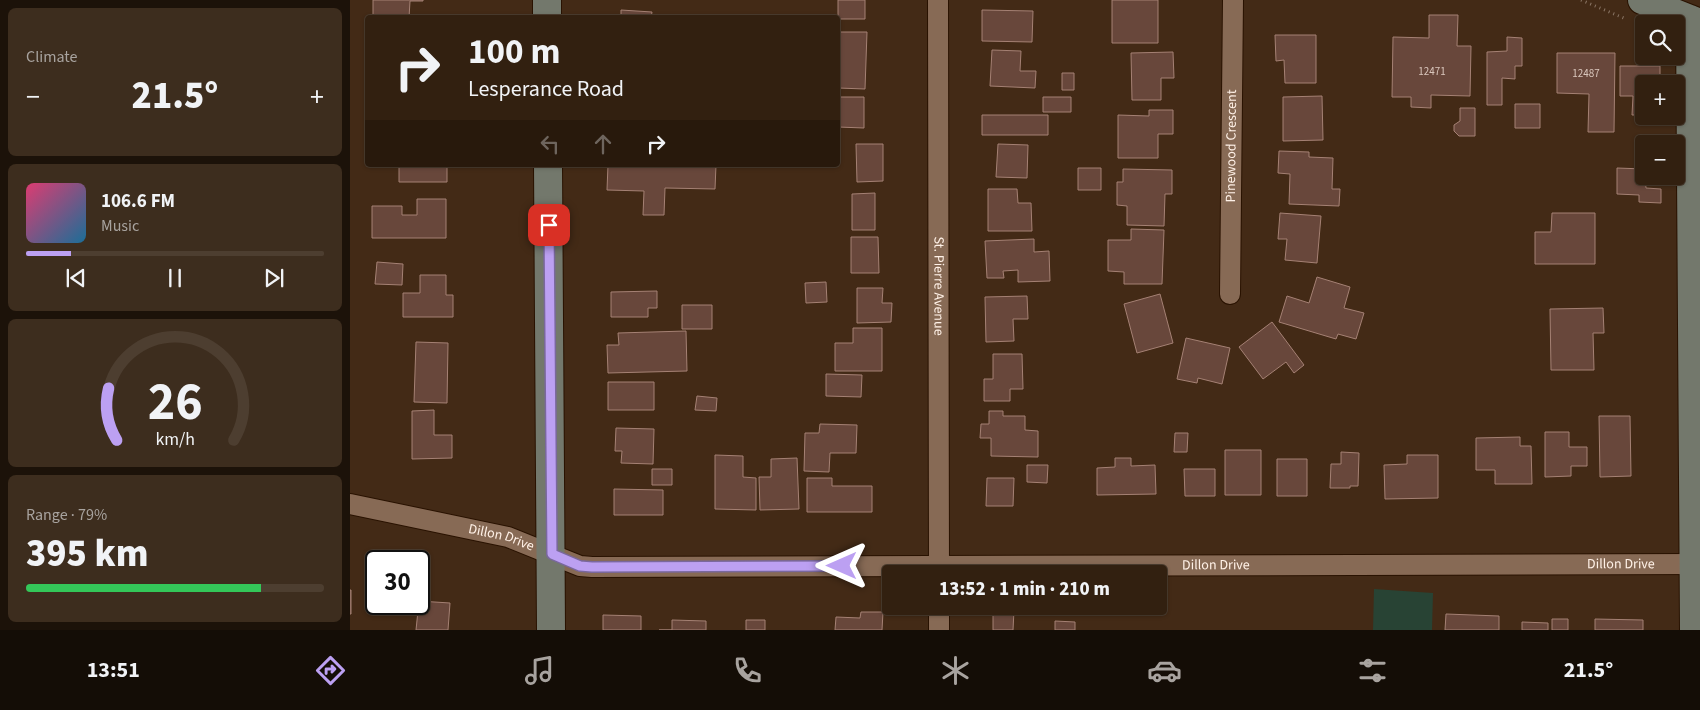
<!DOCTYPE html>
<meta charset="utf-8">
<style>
body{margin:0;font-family:"Source Sans 3",sans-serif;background:#3d2d1e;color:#f1f3f6;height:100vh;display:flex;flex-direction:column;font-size:19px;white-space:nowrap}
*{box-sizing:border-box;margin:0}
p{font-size:16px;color:#a8a39f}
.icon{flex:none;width:28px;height:28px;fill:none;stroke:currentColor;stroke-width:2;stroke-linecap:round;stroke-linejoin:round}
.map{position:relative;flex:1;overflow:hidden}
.details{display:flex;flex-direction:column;gap:8px;padding:8px;background:#1c1209;width:350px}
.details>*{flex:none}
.top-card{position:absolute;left:15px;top:15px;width:475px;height:152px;border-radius:5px;box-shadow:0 1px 4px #0004,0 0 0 1px #4d3e30;background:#322010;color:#f1f3f6;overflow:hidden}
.buttons{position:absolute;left:1285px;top:15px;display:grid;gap:10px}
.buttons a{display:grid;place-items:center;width:50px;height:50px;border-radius:5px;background:#322010;box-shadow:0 1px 4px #0004,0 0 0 1px #4d3e30;font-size:25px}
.speed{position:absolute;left:15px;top:550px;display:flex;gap:10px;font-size:25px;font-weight:700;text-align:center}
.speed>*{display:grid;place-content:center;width:65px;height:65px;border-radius:50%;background:#322010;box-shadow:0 1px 4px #0004,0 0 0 1px #4d3e30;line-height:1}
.speed .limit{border:2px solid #111;border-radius:8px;background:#fff;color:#111}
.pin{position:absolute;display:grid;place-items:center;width:42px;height:42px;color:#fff;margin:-21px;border-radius:10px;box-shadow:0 2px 8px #0006}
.me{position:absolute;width:55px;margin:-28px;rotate:270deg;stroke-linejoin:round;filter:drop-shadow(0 0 4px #0008)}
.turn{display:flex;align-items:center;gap:18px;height:105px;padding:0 20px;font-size:22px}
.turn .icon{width:65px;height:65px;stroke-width:2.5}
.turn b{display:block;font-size:35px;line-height:42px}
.lanes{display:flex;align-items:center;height:48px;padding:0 20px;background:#0003;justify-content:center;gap:25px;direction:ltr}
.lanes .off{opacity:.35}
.big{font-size:38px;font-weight:800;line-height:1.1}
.details .widget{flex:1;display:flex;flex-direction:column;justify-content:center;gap:8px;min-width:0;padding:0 18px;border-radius:8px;background:#3d2d1e}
.details .dial{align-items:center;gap:0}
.dial svg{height:130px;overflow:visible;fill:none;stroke:#4d3e30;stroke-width:7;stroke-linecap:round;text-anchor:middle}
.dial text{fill:#f1f3f6;stroke:none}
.song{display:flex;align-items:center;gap:15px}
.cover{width:60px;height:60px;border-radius:8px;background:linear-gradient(135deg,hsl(340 70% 55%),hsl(200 70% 35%))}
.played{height:5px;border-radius:2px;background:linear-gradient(90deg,#bca0f2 15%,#4d3e30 15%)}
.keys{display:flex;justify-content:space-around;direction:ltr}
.heat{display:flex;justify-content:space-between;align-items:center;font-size:28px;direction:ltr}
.charge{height:8px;border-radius:4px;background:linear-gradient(90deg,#34c759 79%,#4d3e30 0)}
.trip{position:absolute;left:532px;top:565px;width:285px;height:50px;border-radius:5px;background:#322010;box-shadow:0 1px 4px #0004,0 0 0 1px #4d3e30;font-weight:800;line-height:50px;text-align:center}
.tab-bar{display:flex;height:80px;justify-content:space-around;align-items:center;background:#140d06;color:#a8a39f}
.tab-bar .icon{width:35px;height:35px}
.tab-bar .active{color:#bca0f2}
.tab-bar b{font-size:22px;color:#f1f3f6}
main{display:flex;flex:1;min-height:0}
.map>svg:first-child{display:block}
</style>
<main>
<section class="details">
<div class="widget"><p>Climate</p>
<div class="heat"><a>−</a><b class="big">21.5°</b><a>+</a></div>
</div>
<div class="widget">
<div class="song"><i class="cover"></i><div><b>106.6 FM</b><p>Music</p></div></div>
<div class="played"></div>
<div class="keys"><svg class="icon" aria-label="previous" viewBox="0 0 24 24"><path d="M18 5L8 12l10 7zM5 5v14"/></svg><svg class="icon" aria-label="pause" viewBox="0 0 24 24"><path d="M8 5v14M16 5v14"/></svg><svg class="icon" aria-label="next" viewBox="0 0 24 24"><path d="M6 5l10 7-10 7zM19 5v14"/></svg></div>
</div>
<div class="widget dial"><svg viewBox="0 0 100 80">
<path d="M14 69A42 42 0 1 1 86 69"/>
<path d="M14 69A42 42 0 0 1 9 37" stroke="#bca0f2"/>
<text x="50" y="56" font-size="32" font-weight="700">26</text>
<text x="50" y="72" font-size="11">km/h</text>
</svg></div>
<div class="widget"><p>Range · 79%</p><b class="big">395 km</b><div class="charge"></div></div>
</section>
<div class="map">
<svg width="1350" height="630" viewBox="0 0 1350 630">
<rect width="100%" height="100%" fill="#432a16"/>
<path fill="#284334" d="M1024 589 1083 593 1082 630H1023Z"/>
<path fill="#68473b" stroke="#a58174" d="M23 0H73V1H60L59 18H23Z
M488 0H515V19H488Z
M762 0H808V43H762Z
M271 10 302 12 301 18H271Z
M632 10 683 11 682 42 632 41Z
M1079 15H1108L1107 46H1121L1120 96 1081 95V108L1061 107V97H1042L1043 37 1079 38Z
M488 32H517L515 89 488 88Z
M925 35H966V83H935L934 60 926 61Z
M1157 37 1172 38V66H1165V79L1152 78V105H1137V52L1157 51Z
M642 50 671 51 670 71H686L685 88 640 86Z
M823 52 824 78H811V100H782L781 53Z
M1207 53H1265L1264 132H1238L1239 94 1207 93Z
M1270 66H1310V84H1294V115H1282L1283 96H1270Z
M712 73H724V90H712Z
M972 96 973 140 933 141V97Z
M488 97H514V128L488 127Z
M693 97H721V112H693Z
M1165 104H1190V128H1165Z
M1110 108H1125V136H1109L1104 131V125L1110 121Z
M799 110H823V134H808V158H768V115L799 116Z
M632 115H698V135H632Z
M506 144H533V181L507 182Z
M648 144 678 145 677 178 646 177Z
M929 151 959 152V157L983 158 982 189H990L989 206 939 204 940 174 928 173Z
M49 165H97V182H49Z
M258 165H366L365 189 315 188 314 215H293L294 191 257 190Z
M728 168H751V190H728Z
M1267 168 1294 169 1296 188 1311 189V203L1289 202V195L1267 194Z
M773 169 822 170V194H815L814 226 777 225V206L767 205V182H773Z
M638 189H667L668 203H681L682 231H638Z
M525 193V230H502V194Z
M67 199H96V238H22V206H52V215H67Z
M930 213 971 216 967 263 935 260 937 239H928Z
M1202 213H1245V264H1185V232H1201Z
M781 229 814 230 812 284H774V272L758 271V240H781Z
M501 237H528L529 273H501Z
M684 239V252L699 251 700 281 668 282V270L653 271 654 278H637L635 241Z
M27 262 53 264 52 285 25 284Z
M70 275H96V295H103V317H53V293H70Z
M967 277 1000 287 994 308 1014 313 1006 339 988 334 986 339 929 322 937 296 959 303Z
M476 282 477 302 456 303 455 283Z
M507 288H533L532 303H542L541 322 507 323Z
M307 291V308H298V317H261V292Z
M810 294 823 343 787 353 774 304Z
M677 296 678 319H663L664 341 636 342 635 297Z
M332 305H362V329H332Z
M1253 308 1254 333H1243L1244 370H1201L1200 309Z
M922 322 954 365 944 373 936 362 913 379 889 347Z
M503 328H532V371H485V343H503Z
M336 331 337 371 258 373 257 345H269L268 333Z
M836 338 880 348 872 384 848 378 847 383 827 379Z
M66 342 98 343 97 403 64 402Z
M643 354H672L673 389H660V401H634V379H643Z
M476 374 512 375 511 397 476 396Z
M258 382H304V410H258Z
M347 396 367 398 366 411 345 410Z
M84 410V435H102V458L62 459V411Z
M639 411H653V416H675V430L688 431V457L641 456V438H630L631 424H639Z
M1249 416H1280L1281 476 1250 477Z
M470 424 507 425 506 453H480L479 472 454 471 455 433H469Z
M266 428 304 429 303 464 271 463 272 451H265Z
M1195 432H1219V447H1237V466H1221V476L1195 477Z
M825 433H838L837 452H824Z
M1170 437V446H1181L1182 484H1145V470H1126V438Z
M875 450H911V495H875Z
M991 452 1009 453 1008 486H1000V488H980L981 464H991Z
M365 455 393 456V477L406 478V510L365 509Z
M1057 455H1088V498L1035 499 1034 465 1057 464Z
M447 458 449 509 410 510 409 477H421V459Z
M765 458H781V466L805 465 806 494 747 495V468L765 467Z
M927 459H957V496H927Z
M677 465H698L697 483 677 482Z
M302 469H322V485H302Z
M834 469H865V496H835Z
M457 478H482V486H522V512H457Z
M637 478H664L663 506H636Z
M264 489 313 490V515H264Z
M0 590H1V614H0Z
M69 601 100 603 98 630H66Z
M643 609 664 610 663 630H643Z
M511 612H533L532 630H485L486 617 510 618Z
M1096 614 1149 616V630H1095Z
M253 615 291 616V630H253Z
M1202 619H1218V630H1202Z
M1245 619 1293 620V630H1245Z
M322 620 356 621V630H309H322Z
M396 620H415V630H396Z
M705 621 725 622V630H705Z
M1172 622 1198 623V630H1172Z"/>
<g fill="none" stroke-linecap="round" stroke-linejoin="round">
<defs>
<g id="street">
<path id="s1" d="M588 0 589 574"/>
<path id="s2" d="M880 294 883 0"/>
<path id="s3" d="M0 504 158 537 230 566 242 567 1350 564"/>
<path d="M589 606V630"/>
</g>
<path id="secondary" d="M197 0V18
M1292 0 1350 23
M1340 19 1344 630
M198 165 201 630"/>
</defs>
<use href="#street" stroke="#291201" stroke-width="22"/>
<use href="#secondary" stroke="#291201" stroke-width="30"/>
<path stroke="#8b7666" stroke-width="3" stroke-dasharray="1 4" stroke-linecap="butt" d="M1231 0 1276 19"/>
<use href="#street" stroke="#876a55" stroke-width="20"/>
<use href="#secondary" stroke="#73786c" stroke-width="28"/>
</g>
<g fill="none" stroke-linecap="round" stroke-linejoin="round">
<defs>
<path id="route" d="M199 225 202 554 230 566 242 567 492 566"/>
</defs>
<use href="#route" stroke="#7a689d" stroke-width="12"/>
<use href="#route" stroke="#bca0f2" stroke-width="9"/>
</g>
<g text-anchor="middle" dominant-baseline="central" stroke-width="4" stroke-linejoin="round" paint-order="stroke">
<g font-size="11" fill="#d9c6bc">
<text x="1082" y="71">12471</text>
<text x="1236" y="73">12487</text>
</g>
<g font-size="14" fill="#fff1e7" stroke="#39200c">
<text stroke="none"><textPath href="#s2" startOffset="148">Pinewood Crescent</textPath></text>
<text stroke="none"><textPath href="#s1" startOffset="286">St. Pierre Avenue</textPath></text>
<text stroke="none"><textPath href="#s3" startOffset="155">Dillon Drive</textPath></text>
<text stroke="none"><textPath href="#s3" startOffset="875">Dillon Drive</textPath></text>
<text stroke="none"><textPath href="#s3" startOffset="1280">Dillon Drive</textPath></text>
</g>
</g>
</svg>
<div class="buttons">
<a><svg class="icon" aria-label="search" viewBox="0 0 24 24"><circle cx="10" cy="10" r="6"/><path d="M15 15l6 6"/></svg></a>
<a>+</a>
<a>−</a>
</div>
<div class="speed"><div class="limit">30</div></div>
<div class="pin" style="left:199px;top:225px;background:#d93025"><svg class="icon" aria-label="arrive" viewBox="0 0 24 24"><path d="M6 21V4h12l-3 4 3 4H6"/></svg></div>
<svg class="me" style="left:492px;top:566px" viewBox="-20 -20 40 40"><path d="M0-17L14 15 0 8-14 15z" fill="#bca0f2" stroke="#fff" stroke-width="4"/></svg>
<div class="trip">13:52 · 1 min · 210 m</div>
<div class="top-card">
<div class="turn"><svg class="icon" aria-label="right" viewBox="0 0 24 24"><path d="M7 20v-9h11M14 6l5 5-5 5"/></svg><div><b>100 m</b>Lesperance Road</div></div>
<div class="lanes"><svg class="icon off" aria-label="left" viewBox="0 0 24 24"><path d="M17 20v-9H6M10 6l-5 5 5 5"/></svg><svg class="icon off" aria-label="ahead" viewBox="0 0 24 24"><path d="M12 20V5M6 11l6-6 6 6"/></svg><svg class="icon" aria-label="right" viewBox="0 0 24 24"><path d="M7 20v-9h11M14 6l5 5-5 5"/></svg></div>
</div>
</div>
</main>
<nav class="tab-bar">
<b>13:51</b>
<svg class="icon active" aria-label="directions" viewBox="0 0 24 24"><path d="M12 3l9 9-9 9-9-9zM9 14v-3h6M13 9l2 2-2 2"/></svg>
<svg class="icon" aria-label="music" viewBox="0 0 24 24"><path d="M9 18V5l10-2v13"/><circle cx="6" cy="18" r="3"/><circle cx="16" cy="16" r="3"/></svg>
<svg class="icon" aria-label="phone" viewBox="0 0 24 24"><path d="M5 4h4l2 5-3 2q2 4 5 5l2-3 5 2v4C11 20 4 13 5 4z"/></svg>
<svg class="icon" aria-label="climate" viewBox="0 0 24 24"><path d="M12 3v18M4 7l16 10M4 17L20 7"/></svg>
<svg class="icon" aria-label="car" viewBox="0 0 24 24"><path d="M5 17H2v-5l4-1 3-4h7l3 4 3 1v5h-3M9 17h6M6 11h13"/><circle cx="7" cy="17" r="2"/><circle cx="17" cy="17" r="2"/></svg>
<svg class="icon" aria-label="filters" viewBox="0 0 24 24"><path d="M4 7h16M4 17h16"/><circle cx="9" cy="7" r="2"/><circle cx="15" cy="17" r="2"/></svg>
<b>21.5°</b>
</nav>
